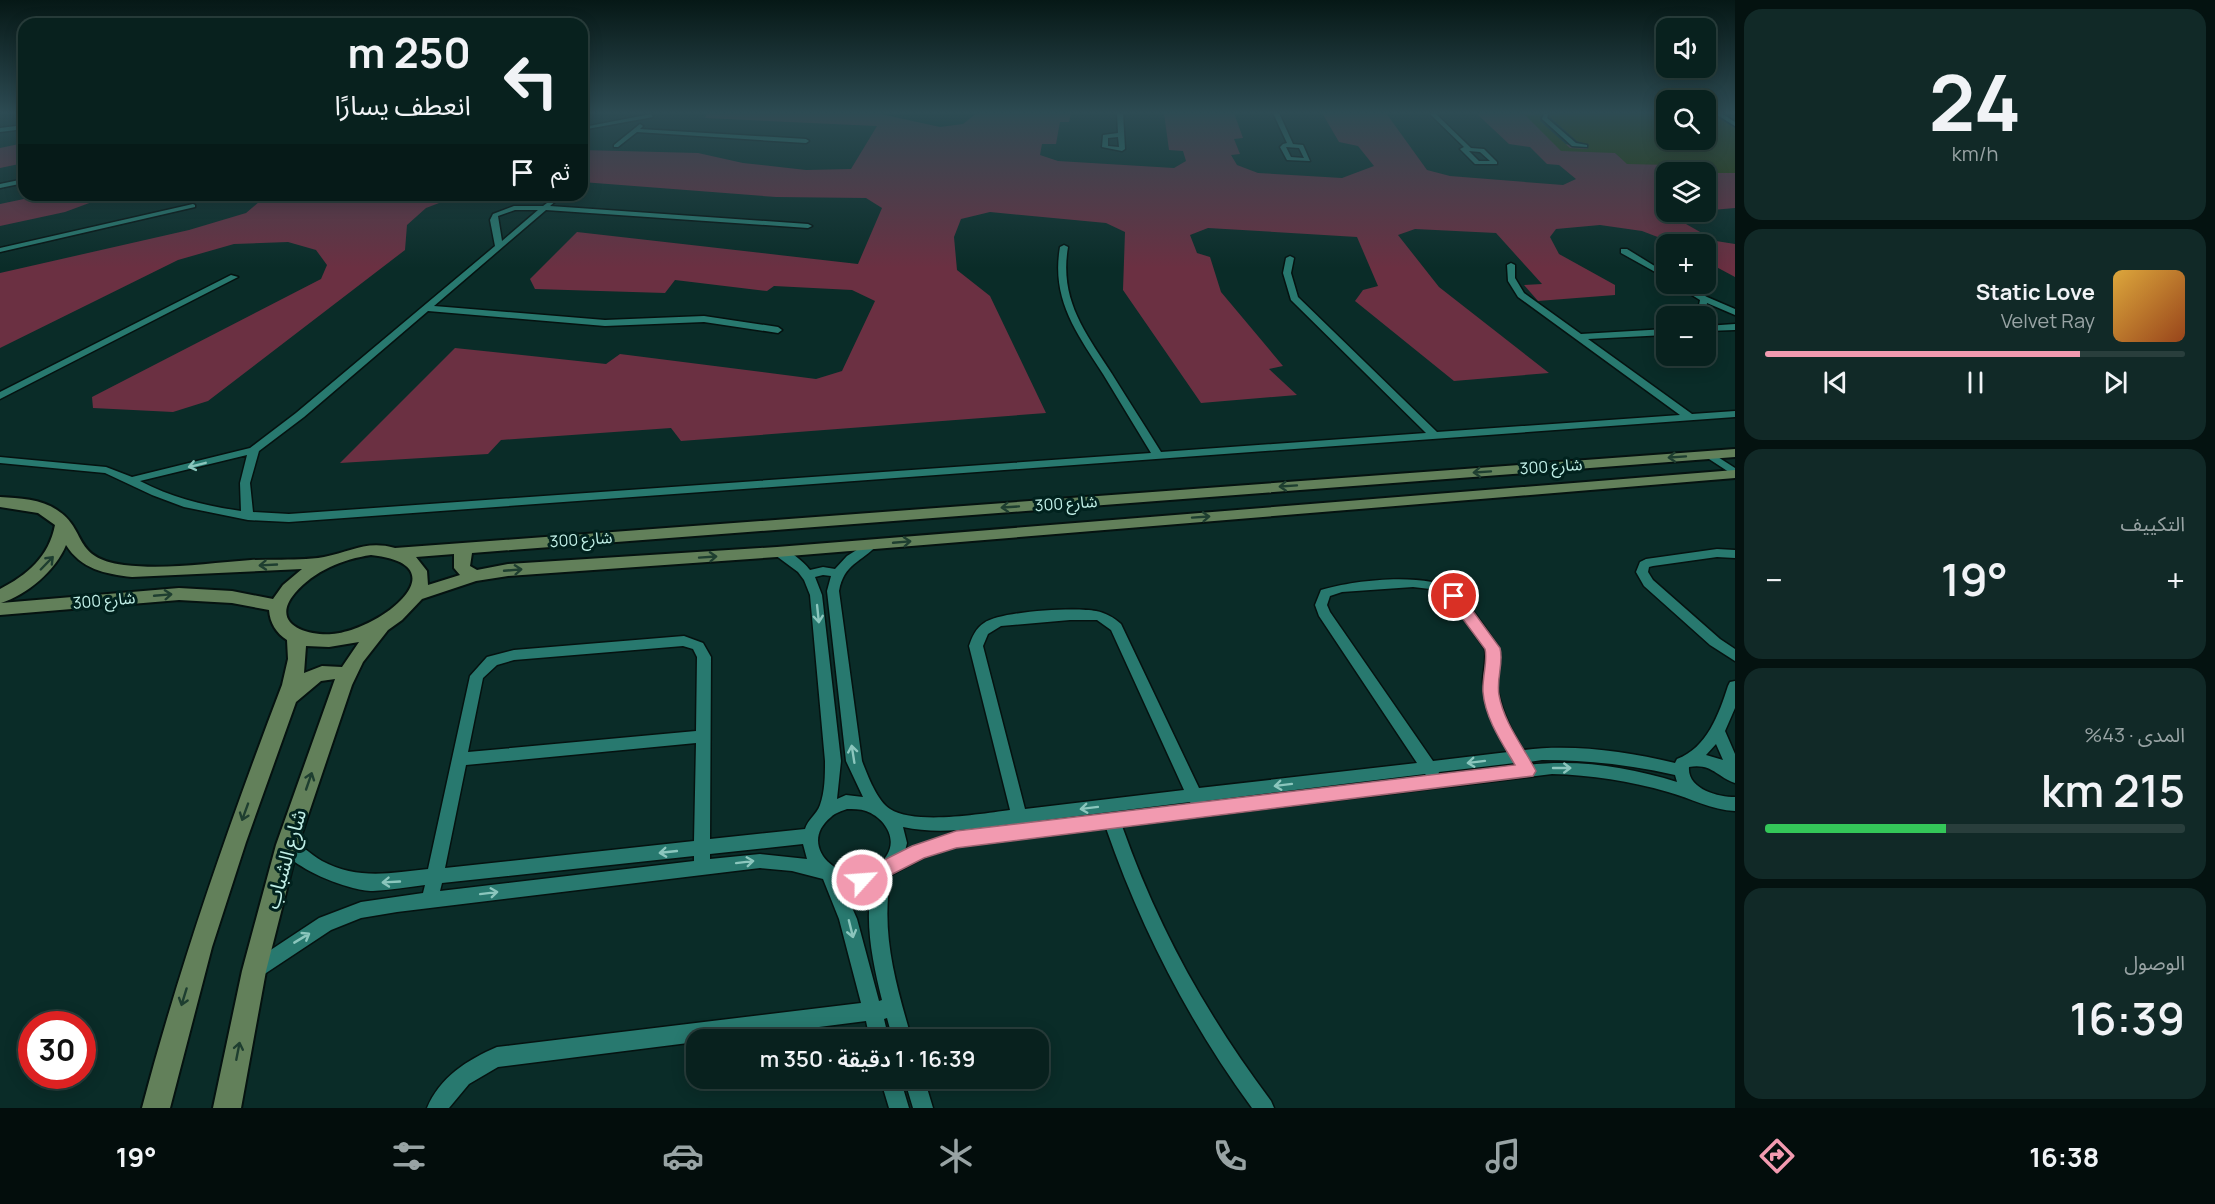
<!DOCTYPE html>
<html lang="ar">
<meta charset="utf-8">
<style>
body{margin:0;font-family:Manrope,"Noto Sans Arabic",sans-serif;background:#112927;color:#f1f3f6;direction:rtl;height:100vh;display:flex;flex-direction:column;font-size:22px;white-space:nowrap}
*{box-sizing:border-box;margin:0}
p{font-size:20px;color:#98a3a4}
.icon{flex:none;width:33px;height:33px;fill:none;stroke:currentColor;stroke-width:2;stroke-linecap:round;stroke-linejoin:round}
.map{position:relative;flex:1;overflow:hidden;direction:ltr}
.panel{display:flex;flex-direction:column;gap:9px;padding:9px;background:#041210;width:480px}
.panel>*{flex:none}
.top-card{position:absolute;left:18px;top:18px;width:570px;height:183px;border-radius:18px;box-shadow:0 3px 15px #0003,0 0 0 2px #293e3c;direction:rtl;background:#08211e;color:#f1f3f6;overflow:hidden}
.controls{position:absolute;left:1656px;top:18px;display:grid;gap:12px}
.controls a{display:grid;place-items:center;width:60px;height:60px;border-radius:12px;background:#08211e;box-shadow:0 3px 15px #0003,0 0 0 2px #293e3c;font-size:30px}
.speed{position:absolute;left:18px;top:1011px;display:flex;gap:12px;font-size:30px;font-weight:700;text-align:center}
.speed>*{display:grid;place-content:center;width:78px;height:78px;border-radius:50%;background:#08211e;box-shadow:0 3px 15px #0003,0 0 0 2px #293e3c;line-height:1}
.speed .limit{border:9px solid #d22;background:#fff;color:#111}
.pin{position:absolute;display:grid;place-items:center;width:51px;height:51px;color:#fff;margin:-26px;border:3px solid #fff;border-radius:50%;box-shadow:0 2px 6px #0007}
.me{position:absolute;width:66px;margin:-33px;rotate:64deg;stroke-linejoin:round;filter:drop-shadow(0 0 4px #0008)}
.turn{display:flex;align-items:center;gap:21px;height:126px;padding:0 18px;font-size:27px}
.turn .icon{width:78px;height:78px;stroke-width:2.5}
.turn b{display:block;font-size:42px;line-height:51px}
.then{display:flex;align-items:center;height:57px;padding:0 18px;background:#0003;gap:12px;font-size:22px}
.big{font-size:45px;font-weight:600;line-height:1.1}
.panel .card{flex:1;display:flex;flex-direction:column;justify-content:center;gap:9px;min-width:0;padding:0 21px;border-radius:18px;background:#112927}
.panel .dial{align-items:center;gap:0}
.dial b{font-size:78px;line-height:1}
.song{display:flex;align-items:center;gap:18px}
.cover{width:72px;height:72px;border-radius:9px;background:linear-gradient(135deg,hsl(40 70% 55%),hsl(20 70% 35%))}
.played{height:6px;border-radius:3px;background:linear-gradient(90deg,#f29ab0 75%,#293e3c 75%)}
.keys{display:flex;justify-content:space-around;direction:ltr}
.heat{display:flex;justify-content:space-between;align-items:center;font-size:33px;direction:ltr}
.charge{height:9px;border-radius:4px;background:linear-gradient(90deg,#34c759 43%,#293e3c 0)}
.trip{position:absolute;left:686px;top:1029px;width:363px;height:60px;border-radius:18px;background:#08211e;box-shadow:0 3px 15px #0003,0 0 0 2px #293e3c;font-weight:600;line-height:60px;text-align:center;direction:rtl}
.menu{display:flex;height:96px;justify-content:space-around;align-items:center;background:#030d0c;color:#98a3a4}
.menu .icon{width:42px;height:42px}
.menu .active{color:#f29ab0}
.menu b{font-size:27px;color:#f1f3f6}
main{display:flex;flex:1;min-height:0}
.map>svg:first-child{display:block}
</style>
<main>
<section class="panel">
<div class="card dial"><b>24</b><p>km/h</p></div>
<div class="card">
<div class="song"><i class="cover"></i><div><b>Static Love</b><p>Velvet Ray</p></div></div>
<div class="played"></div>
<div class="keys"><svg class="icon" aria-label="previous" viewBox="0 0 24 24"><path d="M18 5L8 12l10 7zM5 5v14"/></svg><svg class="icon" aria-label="pause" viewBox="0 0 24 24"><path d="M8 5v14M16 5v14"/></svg><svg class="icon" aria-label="next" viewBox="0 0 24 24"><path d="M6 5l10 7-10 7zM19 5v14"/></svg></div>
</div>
<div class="card"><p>التكييف</p>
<div class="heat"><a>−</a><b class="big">19°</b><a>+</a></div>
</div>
<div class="card"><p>المدى · 43%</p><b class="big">215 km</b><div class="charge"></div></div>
<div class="card"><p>الوصول</p><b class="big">16:39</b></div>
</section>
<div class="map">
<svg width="1735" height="1108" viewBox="0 0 1735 1108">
<rect width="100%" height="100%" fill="#0a2c28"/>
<path fill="#6b3042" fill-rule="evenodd" d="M707 113H876L940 127 963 124 977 113H1071L1069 122H1060L1056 144H1042L1040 155 1058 161 1174 168 1186 161 1183 151 1169 150 1164 113H1234L1243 138 1234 139 1240 154 1231 155 1237 165 1258 173 1342 178 1374 166 1358 146 1339 142 1322 113H1386L1427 170 1450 176 1563 185 1576 179 1559 165 1547 164 1530 147 1509 144 1476 113H1534L1538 117 1534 119 1563 144 1610 149 1627 162 1703 145 1681 140H1706V136L1730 138 1735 140V208L1712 210 1686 224 1716 241 1735 244V277L1707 262 1715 260 1706 256V244H1676L1642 231 1600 225 1556 229 1550 237 1559 254 1615 285V295L1538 301 1524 285 1542 284 1496 233 1415 229 1398 235 1439 287 1549 373 1454 381 1355 301 1363 290 1378 286 1357 237 1208 228 1190 235 1197 253 1210 257 1221 292 1283 366 1269 369 1297 395 1201 403 1123 290 1125 232 1106 223 990 212 961 219 954 237 957 270 990 296 1046 413 681 441 671 428 501 440 488 454 340 463 455 348 606 364 620 354 816 379 842 371 875 301 852 290 774 286 767 291 675 280 665 293 535 289 530 279 577 232 858 264 882 208 866 198 776 197 582 182V150L698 153 743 163 806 170 851 169 877 126 705 118ZM1666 172H1706V212H1666Z
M24 143V163L0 168V148Z
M43 195H119L100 199 65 212 0 226V204Z
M267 195H460L426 208 407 225 405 250 208 401 173 412 93 408 92 397 321 279 327 265 316 250 288 242 234 244 178 260 0 348V273L189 230 246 213Z"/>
<path fill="#2e3c03" d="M1550 113H1666V140H1706V113H1710L1735 128V173H1713L1670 165 1627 164 1615 153 1561 151 1525 115H1541L1540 121 1570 148 1587 149 1589 145 1577 141 1550 117Z"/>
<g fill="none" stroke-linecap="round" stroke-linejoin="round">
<defs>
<path id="street" d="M1117 113H1123L1125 149 1122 151 1102 147 1103 135 1118 133ZM1118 137 1119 147 1108 146V138Z
M1273 113H1279L1293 144 1303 145 1310 161 1287 160 1280 147 1283 144 1287 143ZM1286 147 1299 148 1304 158 1291 157Z
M1429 113H1435L1471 148 1484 149 1497 162V164H1475L1460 149 1464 147ZM1469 151 1480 152 1490 161H1479Z
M1714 113H1721L1735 122V126Z
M651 114 653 117 587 129 584 127Z
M1544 114H1548L1547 118 1576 143 1587 145V147L1572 146 1542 119Z
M640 124 643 126 640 129 806 139 809 141 806 143 637 132 618 147H614V145Z
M24 125V129L0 132V128Z
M24 179V183L0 188V184Z
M555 197 558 199 550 206 808 224 812 226 808 228 546 210 434 306 605 320 704 316 778 327 782 330 778 333 704 322 605 326 428 311 304 417 259 451 250 483 253 512 289 514 1151 453C1135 427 1119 400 1103 374 1076 332 1051 299 1060 247L1064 245 1068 247C1059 300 1085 332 1112 374 1128 400 1145 426 1161 452L1426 433 1291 300 1283 273 1286 258 1290 256 1294 258 1291 273 1298 297 1437 432 1680 415 1518 297 1508 281 1507 265 1511 263 1515 265V278L1524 293 1581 334 1666 329V335L1588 339 1692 414 1735 411V417L289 522 248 520 184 507 152 495 105 473 0 463V457L106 467 132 477 250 448 296 413 495 246 490 220 493 214 514 206H543ZM515 210H538L502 241 498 216ZM247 455 240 483 241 511C206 506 172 498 140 481Z
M193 204 195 205V207L0 252V248Z
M1621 249H1627L1666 273V278L1621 253Z
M231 275 238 277 0 399V392Z
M1674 284H1683L1707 297 1735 309V315L1707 303 1705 316H1697L1700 300Z
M1735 324V330L1706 331V326Z
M1710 452 1735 468V476L1706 457 1705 455Z
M871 541 877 545C861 563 844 563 839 591L862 761C867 774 877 801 890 809 915 825 980 814 1010 810L969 646C972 637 976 628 984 623 1001 611 1075 607 1096 611 1106 613 1113 617 1121 624L1199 788 1417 763 1319 616 1315 605 1321 590C1354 580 1428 571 1457 592 1467 600 1488 633 1497 645 1503 657 1496 670 1497 683 1499 707 1510 729 1523 750 1573 744 1625 751 1675 763L1677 759C1707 748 1719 714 1728 686L1730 682 1735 681V708L1725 731 1735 754V783C1717 777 1712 763 1689 767 1687 789 1718 797 1735 797V811C1712 810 1690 798 1668 792 1630 781 1591 775 1552 774L1122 826C1158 928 1206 1014 1271 1101L1274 1108H1252C1189 1022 1141 929 1106 828L955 846 925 857 891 875C880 932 896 985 912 1040H893L887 1018 884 1019 889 1040H870L866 1021 716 1040H696V1042L498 1067 469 1084 449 1108H427C440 1077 467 1060 497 1047L861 1003 839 919 823 879 792 871 760 868 397 912 361 918 331 930 263 975 257 978 251 975 248 969 251 963 319 918 361 902 423 893 425 885C408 887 390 890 373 891 349 891 290 868 279 845L281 840 287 838C300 843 310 854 322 861 357 880 391 873 428 869L470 676 487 657 514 650 684 636 703 643 711 657 710 839 805 829C808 819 817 814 820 805 825 791 825 775 825 761L810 595 804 580 798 572 771 552 773 549C787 547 802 560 810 570L823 567 835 569 847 556ZM823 575 831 576 827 591 846 761 863 797 846 795 837 799 841 761 822 595 815 577ZM1413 587 1430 589 1450 599 1485 649C1487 660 1483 671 1483 682 1485 707 1496 730 1508 752L1433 761 1330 612 1327 605 1330 596 1342 592ZM1070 620H1097L1111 630 1184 790 1025 809 983 646 988 634 1001 626ZM683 646 693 649 697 657 696 731 468 752 483 678 497 665 514 660ZM696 743 694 841 445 868 466 765ZM1716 744 1723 760 1706 755ZM1542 760C1587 760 1631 765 1675 775L1677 782C1629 767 1579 759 1528 765L1529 762ZM1515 763 1516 766 1438 775 1439 772ZM1425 774 1427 776 1204 803 1205 801ZM1190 802 1191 804 1029 822ZM847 809C853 809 860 809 866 811 883 817 898 837 887 855 860 901 789 851 831 817 835 813 842 811 847 809ZM1013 824 955 832 905 851 907 843 903 827C940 835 977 828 1013 824ZM803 844 807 859 760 854 710 859V854ZM694 856V861L440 891 442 883ZM872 885C864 923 873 963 882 1000L879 1001 857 919 843 887 853 889Z
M1717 549 1735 550V558L1717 557 1653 566 1649 567 1648 572 1653 580 1720 639 1735 649V661L1710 645 1644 586 1636 572 1640 562 1646 559Z
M880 1078H900L909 1108H889Z
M904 1078H924L933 1108H913Z"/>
<path id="secondary" d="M1735 449V457L472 553 470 566 477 570 508 564 777 547 1735 470V478L777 557 508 576 476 581 422 599 402 620 388 630 363 662 352 685 298 845 266 971 241 1108H213L242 971 276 845 335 679 321 681 296 702 246 842 212 947 170 1108H142C180 964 229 824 282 685L288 659 287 640C276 633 270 623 269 610L232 603 179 600 0 615V589C27 575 49 557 55 525L38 513 0 507V497C19 498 41 499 57 510 88 530 71 558 124 565 165 570 210 563 251 560 275 559 301 561 324 557 351 552 366 540 395 548ZM66 545C81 569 105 574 132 577L302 569 283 585 273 599 232 591 179 588 1 603C27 595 56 570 66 545ZM454 554V568L460 575 428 585 427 571 416 557ZM371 555C463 565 380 630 332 634 307 636 269 624 295 593 314 571 343 559 371 555ZM359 642 342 667 322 666 304 673 306 646 329 647Z"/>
</defs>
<use href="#street" stroke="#051210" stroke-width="3"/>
<use href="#secondary" stroke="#051210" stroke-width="4"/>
<use href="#street" fill="#28796f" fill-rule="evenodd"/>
<use href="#secondary" fill="#62805a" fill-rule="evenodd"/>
</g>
<defs><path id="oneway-shaft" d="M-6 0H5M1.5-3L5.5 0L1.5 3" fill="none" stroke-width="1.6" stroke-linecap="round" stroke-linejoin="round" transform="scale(1.5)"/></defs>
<g stroke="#1e3e30">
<use href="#oneway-shaft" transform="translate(1677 457) rotate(176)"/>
<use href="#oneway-shaft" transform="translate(1482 472) rotate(176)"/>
<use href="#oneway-shaft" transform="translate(1288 486) rotate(176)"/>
<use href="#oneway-shaft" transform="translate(1010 507) rotate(176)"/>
<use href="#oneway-shaft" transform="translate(1201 517) rotate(-4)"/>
<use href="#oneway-shaft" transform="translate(902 542) rotate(-5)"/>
<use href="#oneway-shaft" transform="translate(708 557) rotate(-4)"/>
<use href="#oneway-shaft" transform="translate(47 563) rotate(-46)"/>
<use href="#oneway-shaft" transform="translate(268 565) rotate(177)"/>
<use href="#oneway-shaft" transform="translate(513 570) rotate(-5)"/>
<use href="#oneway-shaft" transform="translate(163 595) rotate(-5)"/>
<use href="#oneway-shaft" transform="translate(309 781) rotate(-71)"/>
<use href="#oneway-shaft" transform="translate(245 812) rotate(110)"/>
<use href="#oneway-shaft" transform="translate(184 997) rotate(107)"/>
<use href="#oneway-shaft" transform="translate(238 1051) rotate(-79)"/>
</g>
<g stroke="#8bc6bd">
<use href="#oneway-shaft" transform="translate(197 465) rotate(166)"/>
<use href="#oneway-shaft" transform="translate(818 614) rotate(84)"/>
<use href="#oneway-shaft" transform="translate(853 754) rotate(-99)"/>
<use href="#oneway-shaft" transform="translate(1476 762) rotate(173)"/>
<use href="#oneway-shaft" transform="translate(1562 768)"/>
<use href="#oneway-shaft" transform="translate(1283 785) rotate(173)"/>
<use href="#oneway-shaft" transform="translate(1089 808) rotate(173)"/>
<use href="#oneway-shaft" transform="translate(668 852) rotate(174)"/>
<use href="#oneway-shaft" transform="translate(745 862) rotate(-7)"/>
<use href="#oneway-shaft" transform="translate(391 882) rotate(177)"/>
<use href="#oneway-shaft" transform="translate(489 893) rotate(-7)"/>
<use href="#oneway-shaft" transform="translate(851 929) rotate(76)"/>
<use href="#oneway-shaft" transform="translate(302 938) rotate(-31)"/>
</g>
<linearGradient id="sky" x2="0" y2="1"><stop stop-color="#061816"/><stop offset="0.42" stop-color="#2d4b53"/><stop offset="1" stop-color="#2d4b53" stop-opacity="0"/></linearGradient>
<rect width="1735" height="268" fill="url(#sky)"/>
<path fill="#f29ab0" stroke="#9d6472" stroke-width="1.5" d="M1454 591 1459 592 1500 648C1504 663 1496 679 1499 695 1504 723 1523 746 1536 771L1533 776 956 848 924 858 869 886 862 889 856 886 853 880 856 874 912 846 956 831 1515 765C1502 743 1485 718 1483 692 1482 678 1488 660 1485 649L1446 596Z"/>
<g text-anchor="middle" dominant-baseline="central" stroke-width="6" stroke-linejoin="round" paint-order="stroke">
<g font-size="16" fill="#c1efe7" stroke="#01221e">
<text transform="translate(1551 466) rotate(-4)">شارع 300</text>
<text transform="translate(1066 503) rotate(-4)">شارع 300</text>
<text transform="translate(581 539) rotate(-4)">شارع 300</text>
<text transform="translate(104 600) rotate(-5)">شارع 300</text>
</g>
<g font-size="20" fill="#c1efe7" stroke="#01221e">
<text transform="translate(285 859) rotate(-74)">شارع الشباب</text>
</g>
</g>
</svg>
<div class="controls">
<a><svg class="icon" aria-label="sound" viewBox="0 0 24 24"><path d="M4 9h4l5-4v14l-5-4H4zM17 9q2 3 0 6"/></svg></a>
<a><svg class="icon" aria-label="search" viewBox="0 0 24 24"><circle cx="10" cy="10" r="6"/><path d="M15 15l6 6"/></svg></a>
<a><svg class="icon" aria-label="layers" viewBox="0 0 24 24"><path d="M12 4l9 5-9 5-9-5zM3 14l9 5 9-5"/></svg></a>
<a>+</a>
<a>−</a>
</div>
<div class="speed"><div class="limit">30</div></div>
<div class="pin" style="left:1454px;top:596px;background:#d93025"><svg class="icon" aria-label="arrive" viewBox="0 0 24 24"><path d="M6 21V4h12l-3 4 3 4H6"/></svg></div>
<svg class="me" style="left:862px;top:880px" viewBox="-20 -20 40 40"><circle r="17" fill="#f29ab0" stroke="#fff" stroke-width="3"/><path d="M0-11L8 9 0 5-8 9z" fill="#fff"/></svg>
<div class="trip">16:39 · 1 دقيقة · 350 m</div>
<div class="top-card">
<div class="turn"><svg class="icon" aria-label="left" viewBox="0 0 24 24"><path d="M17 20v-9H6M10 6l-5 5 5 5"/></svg><div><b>250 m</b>انعطف يسارًا</div></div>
<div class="then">ثم<svg class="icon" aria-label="arrive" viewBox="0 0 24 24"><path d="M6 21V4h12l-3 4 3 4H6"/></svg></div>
</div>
</div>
</main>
<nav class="menu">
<b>16:38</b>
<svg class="icon active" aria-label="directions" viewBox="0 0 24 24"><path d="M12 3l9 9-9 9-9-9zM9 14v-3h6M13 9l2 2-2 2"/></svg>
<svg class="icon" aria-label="music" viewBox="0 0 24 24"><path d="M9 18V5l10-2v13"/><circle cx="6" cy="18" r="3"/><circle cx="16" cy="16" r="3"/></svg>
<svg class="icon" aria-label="phone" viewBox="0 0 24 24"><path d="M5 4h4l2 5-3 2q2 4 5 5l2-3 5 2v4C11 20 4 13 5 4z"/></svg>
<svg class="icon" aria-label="climate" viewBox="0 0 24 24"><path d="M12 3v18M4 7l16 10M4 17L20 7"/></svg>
<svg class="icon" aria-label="car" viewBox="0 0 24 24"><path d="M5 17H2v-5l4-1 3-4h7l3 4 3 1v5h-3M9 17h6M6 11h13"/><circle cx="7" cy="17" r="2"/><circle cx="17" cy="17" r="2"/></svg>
<svg class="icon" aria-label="filters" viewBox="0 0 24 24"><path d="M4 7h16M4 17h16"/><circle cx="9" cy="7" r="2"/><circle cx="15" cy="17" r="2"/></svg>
<b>19°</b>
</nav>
